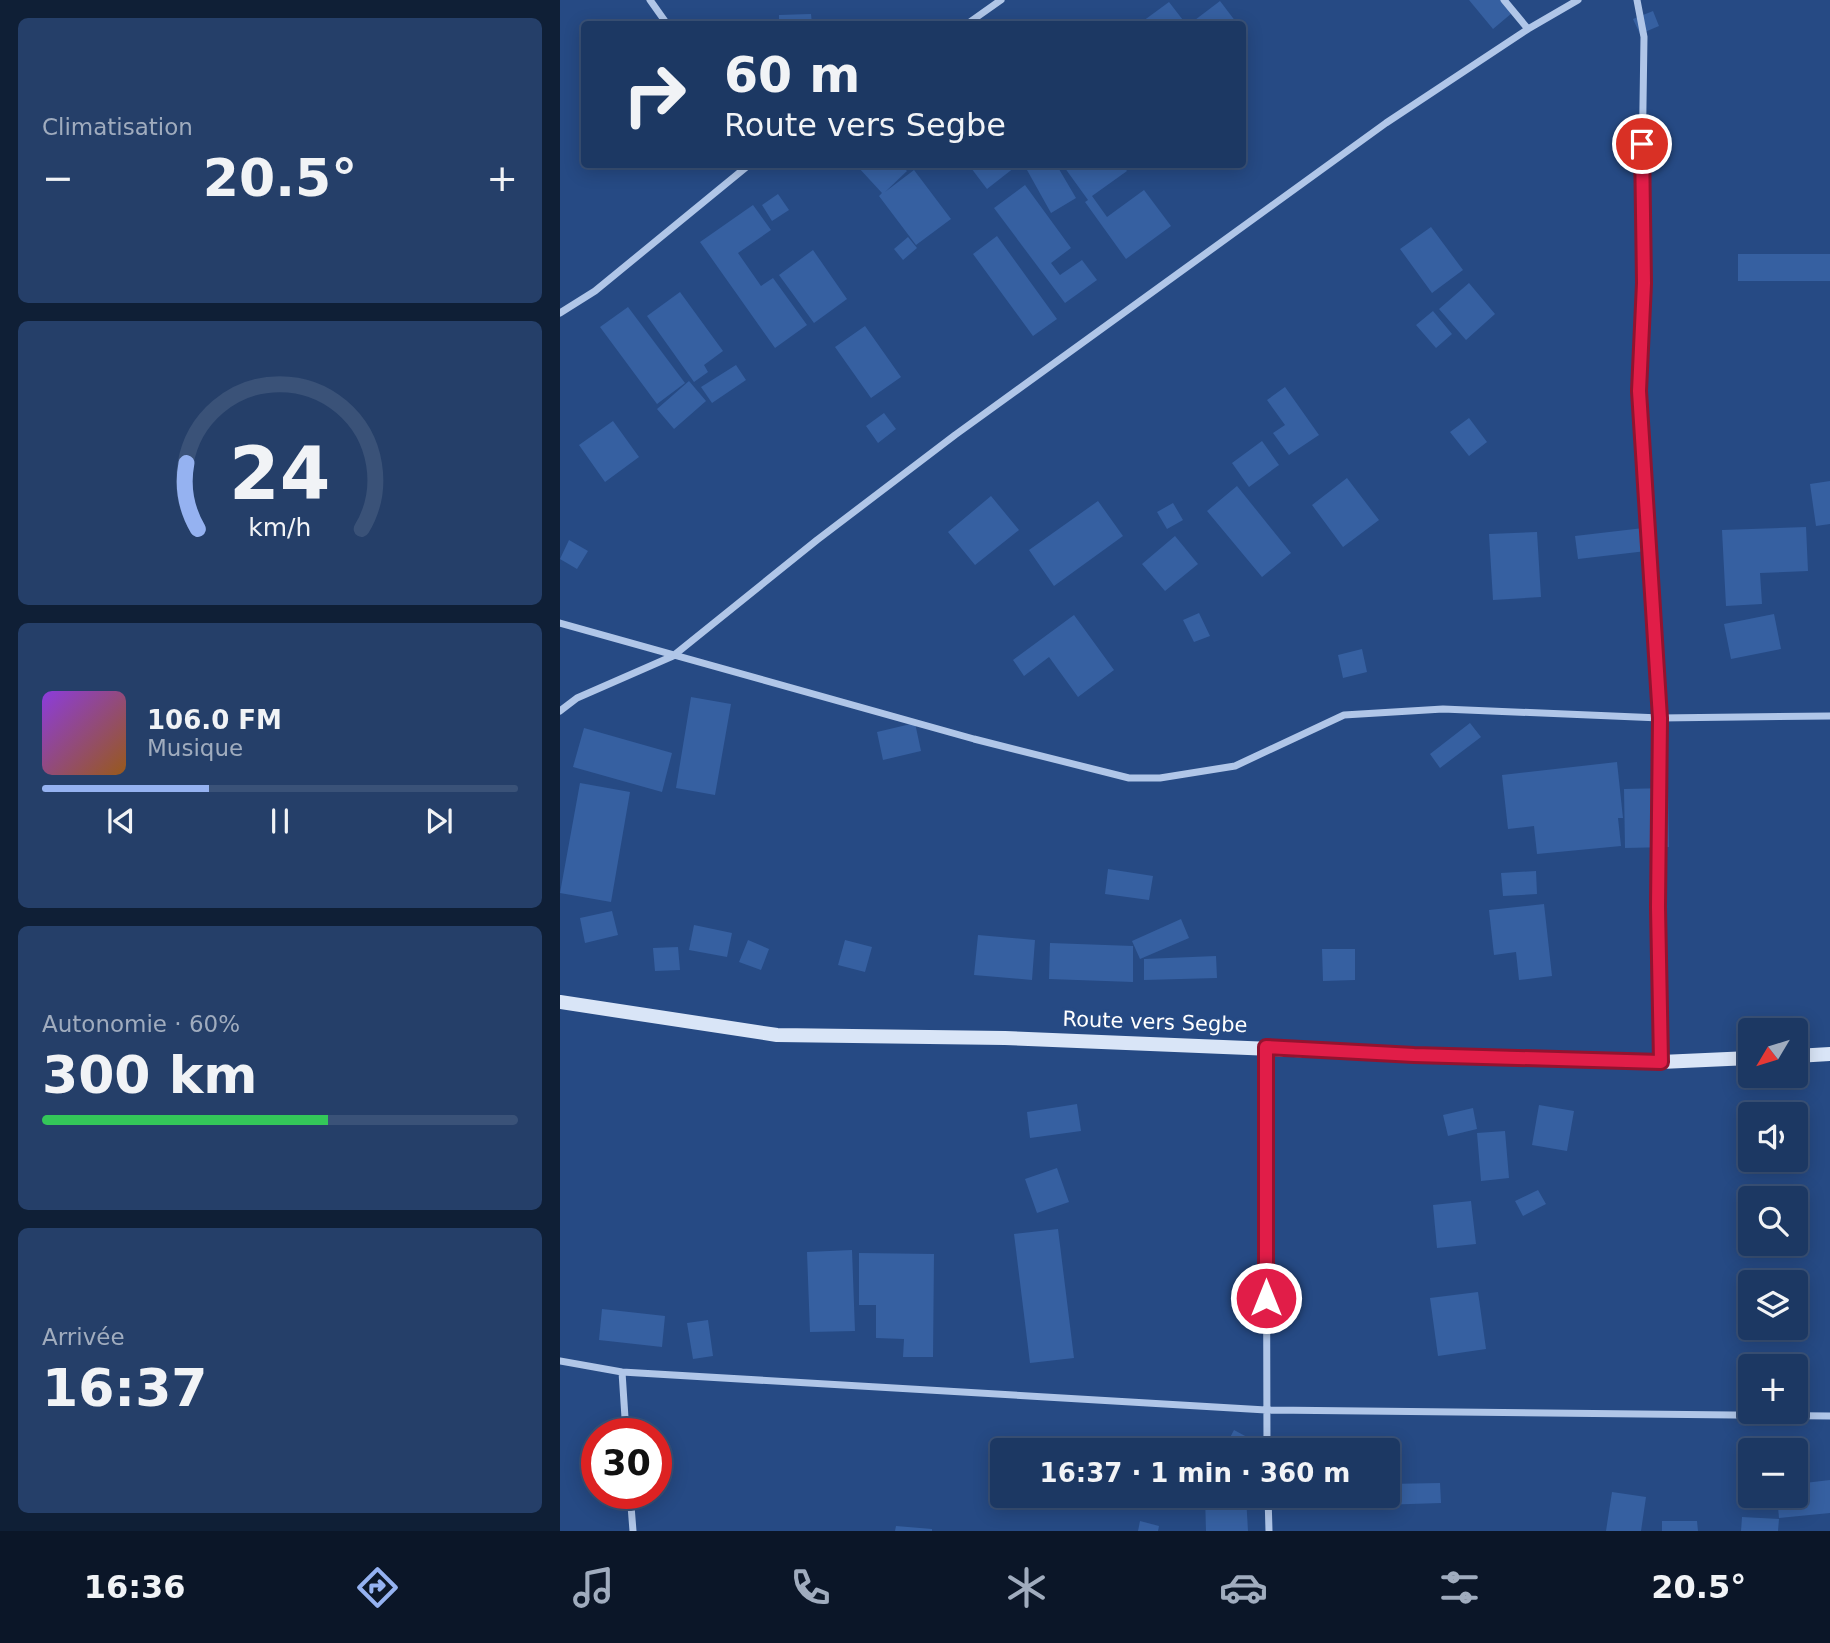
<!DOCTYPE html>
<html lang="fr">
<meta charset="utf-8">
<style>
body{margin:0;font-family:"DejaVu Sans",sans-serif;background:#253f69;color:#f1f3f6;height:100vh;display:flex;flex-direction:column;font-size:26px;white-space:nowrap}
*{box-sizing:border-box;margin:0}
p{font-size:23px;color:#a0acbe}
.icon{flex:none;width:38px;height:38px;fill:none;stroke:currentColor;stroke-width:2;stroke-linecap:round;stroke-linejoin:round}
.map{position:relative;flex:1;overflow:hidden}
.side{display:flex;flex-direction:column;gap:18px;padding:18px;background:#0f1f36;width:560px}
.side>*{flex:none}
.hud{position:absolute;left:21px;top:21px;width:665px;height:147px;border-radius:7px;box-shadow:0 4px 18px #0003,0 0 0 2px #3a5278;background:#1c3863;color:#f1f3f6;overflow:hidden}
.needle{width:46px;rotate:232deg}
.tools{position:absolute;left:1178px;top:1018px;display:grid;gap:14px}
.tools a{display:grid;place-items:center;width:70px;height:70px;border-radius:7px;background:#1c3863;box-shadow:0 4px 18px #0003,0 0 0 2px #3a5278;font-size:35px}
.speed{position:absolute;left:21px;top:1418px;display:flex;gap:14px;font-size:35px;font-weight:700;text-align:center}
.speed>*{display:grid;place-content:center;width:91px;height:91px;border-radius:50%;background:#1c3863;box-shadow:0 4px 18px #0003,0 0 0 2px #3a5278;line-height:1}
.speed .limit{border:10px solid #d22;background:#fff;color:#111}
.pin{position:absolute;display:grid;place-items:center;width:60px;height:60px;color:#fff;margin:-30px;border:4px solid #fff;border-radius:50%;box-shadow:0 2px 7px #0007}
.me{position:absolute;width:77px;margin:-38px;rotate:0deg;stroke-linejoin:round;filter:drop-shadow(0 0 5px #0008)}
.turn{display:flex;align-items:center;gap:24px;height:147px;padding:0 28px;font-size:32px}
.turn .icon{width:91px;height:91px;stroke-width:2.5}
.turn b{display:block;font-size:49px;line-height:60px}
.big{font-size:52px;font-weight:800;line-height:1.1}
.side .tile{flex:1;display:flex;flex-direction:column;justify-content:center;gap:10px;min-width:0;padding:0 24px;border-radius:10px;background:#253f69}
.side .dial{align-items:center;gap:0}
.dial svg{height:182px;overflow:visible;fill:none;stroke:#3a5278;stroke-width:7;stroke-linecap:round;text-anchor:middle}
.dial text{fill:#f1f3f6;stroke:none}
.song{display:flex;align-items:center;gap:21px}
.cover{width:84px;height:84px;border-radius:10px;background:linear-gradient(135deg,hsl(270 70% 55%),hsl(30 70% 35%))}
.played{height:7px;border-radius:4px;background:linear-gradient(90deg,#95b2f1 35%,#3a5278 35%)}
.keys{display:flex;justify-content:space-around;direction:ltr}
.heat{display:flex;justify-content:space-between;align-items:center;font-size:38px;direction:ltr}
.charge{height:10px;border-radius:5px;background:linear-gradient(90deg,#34c759 60%,#3a5278 0)}
.trip{position:absolute;left:430px;top:1438px;width:410px;height:70px;border-radius:7px;background:#1c3863;box-shadow:0 4px 18px #0003,0 0 0 2px #3a5278;font-weight:800;line-height:70px;text-align:center}
.menu{display:flex;height:112px;justify-content:space-around;align-items:center;background:#0b1628;color:#a0acbe}
.menu .icon{width:49px;height:49px}
.menu .on{color:#95b2f1}
.menu b{font-size:32px;color:#f1f3f6}
main{display:flex;flex:1;min-height:0}
.map>svg:first-child{display:block}
</style>
<main>
<section class="side">
<div class="tile"><p>Climatisation</p>
<div class="heat"><a>−</a><b class="big">20.5°</b><a>+</a></div>
</div>
<div class="tile dial"><svg viewBox="0 0 100 80">
<path d="M14 69A42 42 0 1 1 86 69"/>
<path d="M14 69A42 42 0 0 1 9 40" stroke="#95b2f1"/>
<text x="50" y="56" font-size="32" font-weight="700">24</text>
<text x="50" y="72" font-size="11">km/h</text>
</svg></div>
<div class="tile">
<div class="song"><i class="cover"></i><div><b>106.0 FM</b><p>Musique</p></div></div>
<div class="played"></div>
<div class="keys"><svg class="icon" aria-label="previous" viewBox="0 0 24 24"><path d="M18 5L8 12l10 7zM5 5v14"/></svg><svg class="icon" aria-label="pause" viewBox="0 0 24 24"><path d="M8 5v14M16 5v14"/></svg><svg class="icon" aria-label="next" viewBox="0 0 24 24"><path d="M6 5l10 7-10 7zM19 5v14"/></svg></div>
</div>
<div class="tile"><p>Autonomie · 60%</p><b class="big">300 km</b><div class="charge"></div></div>
<div class="tile"><p>Arrivée</p><b class="big">16:37</b></div>
</section>
<div class="map">
<svg width="1270" height="1531" viewBox="0 0 1270 1531">
<rect width="100%" height="100%" fill="#264a84"/>
<path fill="#3660a1" d="M909 0H941L952 13 933 29Z
M660 1 676 22 673 24H633L631 23Z
M609 2 626 24H579Z
M1093 11 1099 26 1080 34 1073 19Z
M251 14 252 24H219V15Z
M301 164H340L347 171 325 192 354 170 391 219 356 245 319 196 322 193 298 167Z
M408 164H459L427 189Z
M475 164H496L516 198 491 213 467 170Z
M502 164H562L567 171 532 196 547 217 584 190 611 226 566 259 525 202 528 200Z
M465 185 511 248 491 263 500 275 522 260 537 280 505 303 434 208Z
M218 194 229 210 212 221 202 205Z
M193 205 211 230 178 253 201 286 213 278 247 325 215 348 140 242Z
M871 227 903 270 872 293 840 249Z
M437 236 497 319 473 336 413 254Z
M348 237 357 248 343 260 334 249Z
M253 250 287 299 254 323 219 275Z
M1178 254H1270V281H1178Z
M909 283 935 314 906 340 879 309Z
M120 292 163 351 144 365 148 372 134 382 87 316Z
M68 307 125 383 97 404 40 327Z
M873 311 892 334 876 348 856 325Z
M305 326 341 377 311 398 275 347Z
M176 365 186 380 152 403 141 387Z
M129 381 146 401 114 429 97 409Z
M725 387 759 435 729 455 713 433 725 425 707 400Z
M324 413 336 429 318 443 306 426Z
M909 418 927 442 909 456 890 432Z
M53 421 79 457 45 482 19 445Z
M702 441 719 465 689 487 672 463Z
M787 478 819 520 783 547 752 505Z
M1270 481V524L1256 526 1250 484Z
M677 486 731 553 702 577 647 511Z
M431 496 459 530 415 565 388 532Z
M538 501 563 536 494 586 469 550Z
M613 503 623 520 607 529 597 512Z
M1092 527 1095 550 1018 559 1015 536Z
M1246 527 1248 571 1200 573 1202 604 1166 606 1162 530Z
M977 532 981 597 933 600 929 534Z
M615 536 638 564 605 591 582 564Z
M9 540 28 551 17 569 0 559Z
M639 613 650 636 634 642 623 620Z
M1214 614 1221 649 1171 659 1164 624Z
M514 615 554 670 518 697 489 657 464 676 453 660Z
M802 649 807 672 783 678 778 655Z
M131 697 171 704 155 795 116 788Z
M355 723 361 751 323 760 317 732Z
M910 723 921 737 880 768 870 754Z
M24 728 112 753 102 792 13 767Z
M1057 762 1063 818H1058L1061 846 977 854 974 826 948 829 942 775Z
M20 783 70 792 51 902 0 893Z
M1108 788 1109 847 1065 848 1064 789Z
M548 869 593 876 589 900 545 894Z
M976 871 977 894 943 896 941 873Z
M984 904 992 976 959 980 956 952 934 955 929 910Z
M52 911 58 935 25 943 20 918Z
M621 919 629 938 580 959 572 941Z
M134 925 172 933 167 957 129 950Z
M418 935 475 940 472 980 414 975Z
M188 940 209 949 201 970 179 962Z
M285 940 312 947 305 972 278 965Z
M490 943 573 946V982L489 979Z
M118 947 120 970 95 971 93 948Z
M762 949H795V980L763 981Z
M656 956 657 978 584 980V959Z
M517 1104 521 1131 470 1138 467 1112Z
M979 1105 1014 1111 1007 1151 972 1145Z
M913 1108 917 1129 888 1136 883 1115Z
M945 1131 949 1178 921 1181 917 1133Z
M497 1168 509 1202 477 1213 465 1179Z
M978 1190 986 1204 963 1216 955 1201Z
M911 1201 916 1244 877 1248 873 1205Z
M498 1229 514 1358 470 1363 454 1234Z
M292 1250 295 1331 250 1332 247 1252Z
M299 1253 374 1254 373 1357H343L344 1339 316 1338V1305H299Z
M918 1292 926 1349 878 1356 870 1298Z
M42 1309 105 1316 102 1347 39 1340Z
M148 1320 153 1356 133 1359 127 1323Z
M674 1430 713 1451H663Z
M1270 1480V1513L1219 1518 1217 1496H1236V1484Z
M880 1483 881 1503 789 1506 788 1496H828V1484Z
M1052 1492 1086 1497 1081 1531H1046Z
M645 1496H686L688 1531H646Z
M1182 1517 1219 1519 1218 1531H1181Z
M580 1521 599 1526 598 1531H578Z
M1102 1521H1137L1138 1531H1102Z
M336 1526 372 1529V1531H335Z"/>
<g fill="none" stroke-linecap="round" stroke-linejoin="round">
<path stroke="#b0c6e8" stroke-width="7" d="M90 0 107 24
M944 0 968 29
M1077 0 1084 37 1082 171 1084 283 1079 391 1100 718 1098 907 1101 1062
M407 24 441 0
M0 313 35 291 190 164
M0 623 414 739 569 778H600L675 766 784 715 883 709 1100 718 1270 716
M0 711 17 698 113 656 257 540 395 435 826 123 968 29 1018 0
M706 1048 707 1451
M0 1361 62 1372 706 1410 1270 1416
M62 1372 66 1433
M70 1493 73 1531
M708 1496 709 1531"/>
<path stroke="#d9e5f7" stroke-width="14" d="M0 1002 217 1035 445 1038 854 1055 1101 1062 1190 1058
M1236 1056 1270 1054"/>
</g>
<g fill="none" stroke-linecap="round" stroke-linejoin="round">
<defs>
<path id="route" d="M706 1298V1047L854 1055 1101 1062 1098 907 1100 718 1079 391 1084 283 1082 144"/>
</defs>
<use href="#route" stroke="#92132f" stroke-width="18"/>
<use href="#route" stroke="#e11d48" stroke-width="12"/>
</g>
<g text-anchor="middle" dominant-baseline="central" stroke-width="7" stroke-linejoin="round" paint-order="stroke">
<g font-size="21" fill="#fff" stroke="#264a84">
<text transform="translate(595 1022) rotate(2)">Route vers Segbe</text>
</g>
</g>
</svg>
<div class="tools">
<a><svg class="needle" viewBox="-14 -14 28 28"><path d="M0-13l5 13h-10z" fill="#e53935"/><path d="M0 13l5-13h-10z" fill="#a0acbe"/></svg></a>
<a><svg class="icon" aria-label="sound" viewBox="0 0 24 24"><path d="M4 9h4l5-4v14l-5-4H4zM17 9q2 3 0 6"/></svg></a>
<a><svg class="icon" aria-label="search" viewBox="0 0 24 24"><circle cx="10" cy="10" r="6"/><path d="M15 15l6 6"/></svg></a>
<a><svg class="icon" aria-label="layers" viewBox="0 0 24 24"><path d="M12 4l9 5-9 5-9-5zM3 14l9 5 9-5"/></svg></a>
<a>+</a>
<a>−</a>
</div>
<div class="speed"><div class="limit">30</div></div>
<div class="pin" style="left:1082px;top:144px;background:#d93025"><svg class="icon" aria-label="arrive" viewBox="0 0 24 24"><path d="M6 21V4h12l-3 4 3 4H6"/></svg></div>
<svg class="me" style="left:706px;top:1298px" viewBox="-20 -20 40 40"><circle r="17" fill="#e11d48" stroke="#fff" stroke-width="3"/><path d="M0-11L8 9 0 5-8 9z" fill="#fff"/></svg>
<div class="trip">16:37 · 1 min · 360 m</div>
<div class="hud">
<div class="turn"><svg class="icon" aria-label="right" viewBox="0 0 24 24"><path d="M7 20v-9h11M14 6l5 5-5 5"/></svg><div><b>60 m</b>Route vers Segbe</div></div>
</div>
</div>
</main>
<nav class="menu">
<b>16:36</b>
<svg class="icon on" aria-label="directions" viewBox="0 0 24 24"><path d="M12 3l9 9-9 9-9-9zM9 14v-3h6M13 9l2 2-2 2"/></svg>
<svg class="icon" aria-label="music" viewBox="0 0 24 24"><path d="M9 18V5l10-2v13"/><circle cx="6" cy="18" r="3"/><circle cx="16" cy="16" r="3"/></svg>
<svg class="icon" aria-label="phone" viewBox="0 0 24 24"><path d="M5 4h4l2 5-3 2q2 4 5 5l2-3 5 2v4C11 20 4 13 5 4z"/></svg>
<svg class="icon" aria-label="climate" viewBox="0 0 24 24"><path d="M12 3v18M4 7l16 10M4 17L20 7"/></svg>
<svg class="icon" aria-label="car" viewBox="0 0 24 24"><path d="M5 17H2v-5l4-1 3-4h7l3 4 3 1v5h-3M9 17h6M6 11h13"/><circle cx="7" cy="17" r="2"/><circle cx="17" cy="17" r="2"/></svg>
<svg class="icon" aria-label="filters" viewBox="0 0 24 24"><path d="M4 7h16M4 17h16"/><circle cx="9" cy="7" r="2"/><circle cx="15" cy="17" r="2"/></svg>
<b>20.5°</b>
</nav>
